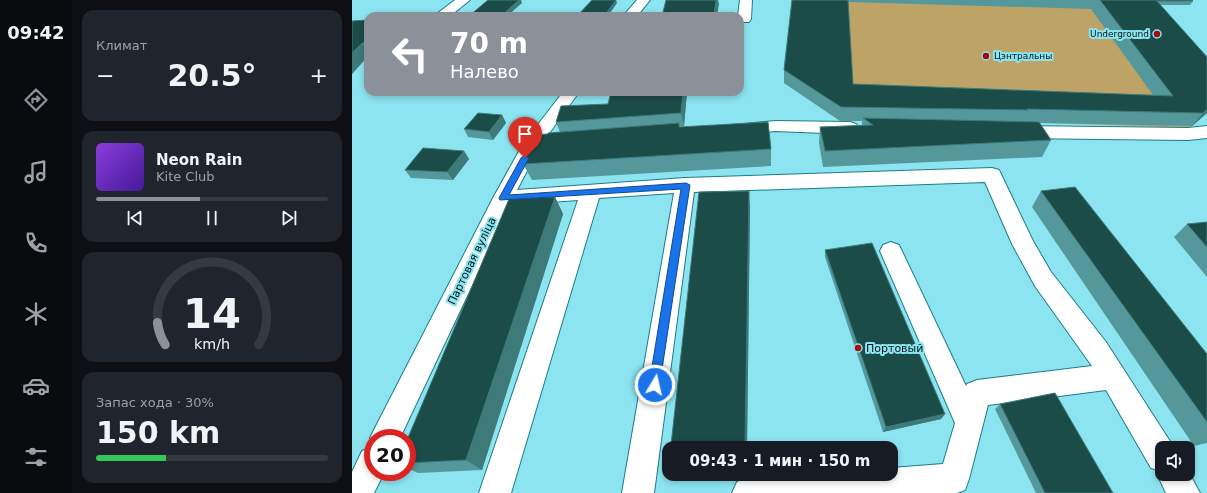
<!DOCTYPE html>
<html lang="ru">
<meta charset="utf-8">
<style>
body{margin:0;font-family:"DejaVu Sans",sans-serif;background:#20242c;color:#f1f3f6;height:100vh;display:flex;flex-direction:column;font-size:15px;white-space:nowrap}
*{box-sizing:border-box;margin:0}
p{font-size:13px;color:#9ea1a6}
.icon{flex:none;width:22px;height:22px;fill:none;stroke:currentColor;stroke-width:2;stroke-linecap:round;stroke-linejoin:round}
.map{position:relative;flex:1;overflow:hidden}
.drawer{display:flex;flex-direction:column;gap:10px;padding:10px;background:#0d0f14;width:280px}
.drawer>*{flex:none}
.guide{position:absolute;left:12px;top:12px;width:380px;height:84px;border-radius:12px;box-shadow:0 2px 6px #0003;background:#8c9099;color:#fff;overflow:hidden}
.buttons{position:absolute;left:803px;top:441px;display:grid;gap:8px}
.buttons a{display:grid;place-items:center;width:40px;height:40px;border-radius:8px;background:#171b24;box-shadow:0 2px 6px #0003;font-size:20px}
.speed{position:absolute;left:12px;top:429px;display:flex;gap:8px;font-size:20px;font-weight:700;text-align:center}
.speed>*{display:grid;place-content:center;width:52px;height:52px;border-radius:50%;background:#171b24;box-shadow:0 2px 6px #0003;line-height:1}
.speed .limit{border:6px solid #d22;background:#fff;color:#111}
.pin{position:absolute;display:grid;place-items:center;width:34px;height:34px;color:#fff;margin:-41px -17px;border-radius:50% 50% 50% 0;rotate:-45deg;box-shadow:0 0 4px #0007}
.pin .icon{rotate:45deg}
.me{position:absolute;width:44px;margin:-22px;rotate:9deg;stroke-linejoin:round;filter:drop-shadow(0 0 3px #0008)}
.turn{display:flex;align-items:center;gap:14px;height:84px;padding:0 20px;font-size:18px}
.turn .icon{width:52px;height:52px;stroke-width:2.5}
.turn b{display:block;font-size:28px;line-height:34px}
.big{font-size:30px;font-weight:700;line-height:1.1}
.drawer .widget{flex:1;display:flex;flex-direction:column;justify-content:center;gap:6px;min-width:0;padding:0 14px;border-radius:12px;background:#20242c}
.drawer .dial{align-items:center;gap:0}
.dial svg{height:104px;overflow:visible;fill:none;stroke:#363941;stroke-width:7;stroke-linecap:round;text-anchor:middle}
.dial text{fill:#f1f3f6;stroke:none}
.song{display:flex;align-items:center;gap:12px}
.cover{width:48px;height:48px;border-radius:6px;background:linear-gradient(135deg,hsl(270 70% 55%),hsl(260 70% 35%))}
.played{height:4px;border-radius:2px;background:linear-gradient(90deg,#8c9099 45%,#363941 45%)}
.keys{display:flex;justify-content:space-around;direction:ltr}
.heat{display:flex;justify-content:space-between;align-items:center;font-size:22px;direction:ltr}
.charge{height:6px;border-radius:3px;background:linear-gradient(90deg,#34c759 30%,#363941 0)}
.trip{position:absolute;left:310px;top:441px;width:236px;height:40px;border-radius:12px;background:#171b24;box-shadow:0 2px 6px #0003;font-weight:700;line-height:40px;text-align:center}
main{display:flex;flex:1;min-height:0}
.dock{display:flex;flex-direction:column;width:72px;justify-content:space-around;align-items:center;background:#090b0e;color:#9ea1a6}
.dock .icon{width:28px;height:28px}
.dock .selected{color:#8c9099}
.dock b{font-size:18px;color:#f1f3f6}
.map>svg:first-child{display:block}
</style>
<main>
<nav class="dock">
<b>09:42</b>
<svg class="icon selected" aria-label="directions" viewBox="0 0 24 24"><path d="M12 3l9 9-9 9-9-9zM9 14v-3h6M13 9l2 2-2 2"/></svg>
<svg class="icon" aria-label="music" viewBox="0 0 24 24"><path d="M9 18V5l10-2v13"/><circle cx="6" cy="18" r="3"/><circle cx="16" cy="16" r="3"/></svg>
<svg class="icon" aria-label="phone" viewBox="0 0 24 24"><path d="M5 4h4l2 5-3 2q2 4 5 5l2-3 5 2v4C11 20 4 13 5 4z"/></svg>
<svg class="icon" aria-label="climate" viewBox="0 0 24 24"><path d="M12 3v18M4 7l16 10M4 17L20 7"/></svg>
<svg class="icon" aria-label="car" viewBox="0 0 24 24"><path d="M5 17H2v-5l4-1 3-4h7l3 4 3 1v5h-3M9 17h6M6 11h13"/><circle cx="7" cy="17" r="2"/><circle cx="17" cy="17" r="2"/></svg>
<svg class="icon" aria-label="filters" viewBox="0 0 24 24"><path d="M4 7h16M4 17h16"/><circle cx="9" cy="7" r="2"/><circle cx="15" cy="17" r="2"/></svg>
</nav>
<section class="drawer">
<div class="widget"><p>Климат</p>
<div class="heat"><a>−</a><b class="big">20.5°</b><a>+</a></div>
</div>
<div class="widget">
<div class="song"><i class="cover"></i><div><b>Neon Rain</b><p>Kite Club</p></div></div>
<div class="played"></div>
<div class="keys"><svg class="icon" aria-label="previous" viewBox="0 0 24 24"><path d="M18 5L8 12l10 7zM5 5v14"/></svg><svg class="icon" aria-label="pause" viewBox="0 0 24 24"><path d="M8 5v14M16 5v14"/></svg><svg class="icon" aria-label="next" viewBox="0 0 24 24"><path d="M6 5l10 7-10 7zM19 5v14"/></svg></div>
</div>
<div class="widget dial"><svg viewBox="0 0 100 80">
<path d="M14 69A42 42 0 1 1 86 69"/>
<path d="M14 69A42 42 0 0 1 8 52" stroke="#8c9099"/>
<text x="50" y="56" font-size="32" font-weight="700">14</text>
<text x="50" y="72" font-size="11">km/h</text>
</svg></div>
<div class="widget"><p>Запас хода · 30%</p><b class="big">150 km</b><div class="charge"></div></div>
</section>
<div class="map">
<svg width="855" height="493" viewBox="0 0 855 493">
<rect width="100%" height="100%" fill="#8ce4f0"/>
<path fill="#bda365" d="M441 0H778L855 113 838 128 480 115 432 83Z"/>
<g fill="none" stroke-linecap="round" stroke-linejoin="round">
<defs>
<path id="minor" d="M103 0H118L98 16H82Z
M285 0H298L285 16H271Z
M388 0H400L399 19 397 22H388V16H386Z
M211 92H227L188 146 165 190 333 178 640 168 647 170 681 241 699 272 754 342 821 446V448H810V474H836V471L848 493H814L805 474 806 470 799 468 754 390 636 405 617 479 613 490 605 493H380L385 482 396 477 448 474H539V468L591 464 603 423 528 251 531 245 539 242 547 245 614 386 615 384 625 380 740 366 683 286 660 244 633 182 342 192 302 493H270L322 193 247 198 159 493H127L226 200 158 205 48 438H21V444L18 438 23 428 141 198 171 144Z
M423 121 498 122 504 124 507 128 504 132 498 134 423 131 387 135 381 133 378 129 381 125Z
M665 126 836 128 855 126V138L836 140 665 138 659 136 656 132 659 128Z
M21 447V472L32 473 22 493H0V472L10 451Z"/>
</defs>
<use href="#minor" stroke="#1b7d89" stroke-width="2"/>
<use href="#minor" fill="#fff" fill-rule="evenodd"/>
</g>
<path fill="#54989c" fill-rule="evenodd" d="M440 0H839L841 1 838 5H808L855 57V113L840 126H836L688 123 699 140 690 157 471 167 467 143 468 127 510 125V121H488L432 83V70ZM496 2 739 9 801 95 501 84Z
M16 20V56L0 74Z
M335 92 332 126H328V127L419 149V166L180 180 171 164 196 134 208 132 204 122 256 104Z
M150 115 154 123 141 140 116 137 112 129Z
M112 151 117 159 101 180 59 178 53 170Z
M689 191 855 354V443L842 446 680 207Z
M203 197 211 214 130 470 66 473 55 468V440Z
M398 207 395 448H321L319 445Z
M855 222V277L822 237 835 224Z
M473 250 593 414 589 419 531 432 473 257Z
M648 404 761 493H684L643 409Z"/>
<path fill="#3e7a7a" d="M167 0H169L170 3 155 16H149Z
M264 0 265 3 256 16H252Z
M364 0H366L367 4 365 16H362Z
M10 43 16 52V56L0 74V53Z
M331 92H335L332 126 329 113Z
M855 109V113L840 126 851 113Z
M150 115 154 123 141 140 137 132Z
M112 151 117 159 101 180 95 172Z
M397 191 398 207 395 448H394L393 444Z
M203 197 211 214 130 470 114 460Z
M593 414 589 419 531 432 534 427Z"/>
<path fill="#1c4c48" stroke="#3e7a7a" d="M136 0H167L149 16H117Z
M240 0H264L252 16H225Z
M314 0H364L362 16H310Z
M440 0H496L501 84 821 96 748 0H804L855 57V109L851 113H847L675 109 676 110 489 107 432 70Z
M804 0H839L841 1H805Z
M16 20V43H10L0 53V21Z
M259 92H331L329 113 204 122 209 106 256 104Z
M126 113 150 115 137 132 112 129Z
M511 118 687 122 699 140 473 151 468 127 521 125Z
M416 122 419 149 171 164 181 135 196 134V133L327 123V127Z
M71 148 112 151 95 172 53 170Z
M723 187 855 354V422L689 191Z
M397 191 393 444 319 445 347 192Z
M203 197 114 460 55 463V440L157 199Z
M855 222V247L835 224Z
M520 243 593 414 534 427 473 250Z
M703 393 761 493H693L648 404Z"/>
<path fill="#1a73e8" stroke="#114b97" d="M173 155 177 158 157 195 334 183 338 185 307 389 303 391 299 389 297 385 329 189 148 200 147 198 169 158Z"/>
<g fill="#a40c12" stroke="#8ce4f0" stroke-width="1.5">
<circle cx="805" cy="34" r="4"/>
<circle cx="634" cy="56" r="4"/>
<circle cx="506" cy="348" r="4"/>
</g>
<g text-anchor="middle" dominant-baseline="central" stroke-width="4" stroke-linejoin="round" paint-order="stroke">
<g font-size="9" fill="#001619" stroke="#8ce4f0" text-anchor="end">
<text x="797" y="34">Underground</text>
<text x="642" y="56" text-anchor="start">Цэнтральны</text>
</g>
<g font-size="11" fill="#001619" stroke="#8ce4f0">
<text transform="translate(120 261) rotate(-64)">Партовая вуліца</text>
</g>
<g font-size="11" fill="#001619" stroke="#8ce4f0" text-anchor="start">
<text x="514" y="348">Портовый</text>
</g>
</g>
</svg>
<div class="buttons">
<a><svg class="icon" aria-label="sound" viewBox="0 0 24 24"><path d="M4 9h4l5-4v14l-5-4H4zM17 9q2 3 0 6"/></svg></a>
</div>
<div class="speed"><div class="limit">20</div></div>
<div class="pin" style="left:173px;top:158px;background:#d93025"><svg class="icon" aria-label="arrive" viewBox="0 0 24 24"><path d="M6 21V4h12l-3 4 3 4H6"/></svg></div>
<svg class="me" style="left:303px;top:385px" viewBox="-20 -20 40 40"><circle r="17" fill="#1a73e8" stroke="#fff" stroke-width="3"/><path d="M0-11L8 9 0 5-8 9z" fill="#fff"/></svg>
<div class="trip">09:43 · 1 мин · 150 m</div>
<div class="guide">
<div class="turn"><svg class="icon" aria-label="left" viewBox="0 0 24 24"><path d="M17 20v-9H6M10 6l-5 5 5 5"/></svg><div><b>70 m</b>Налево</div></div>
</div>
</div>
</main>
